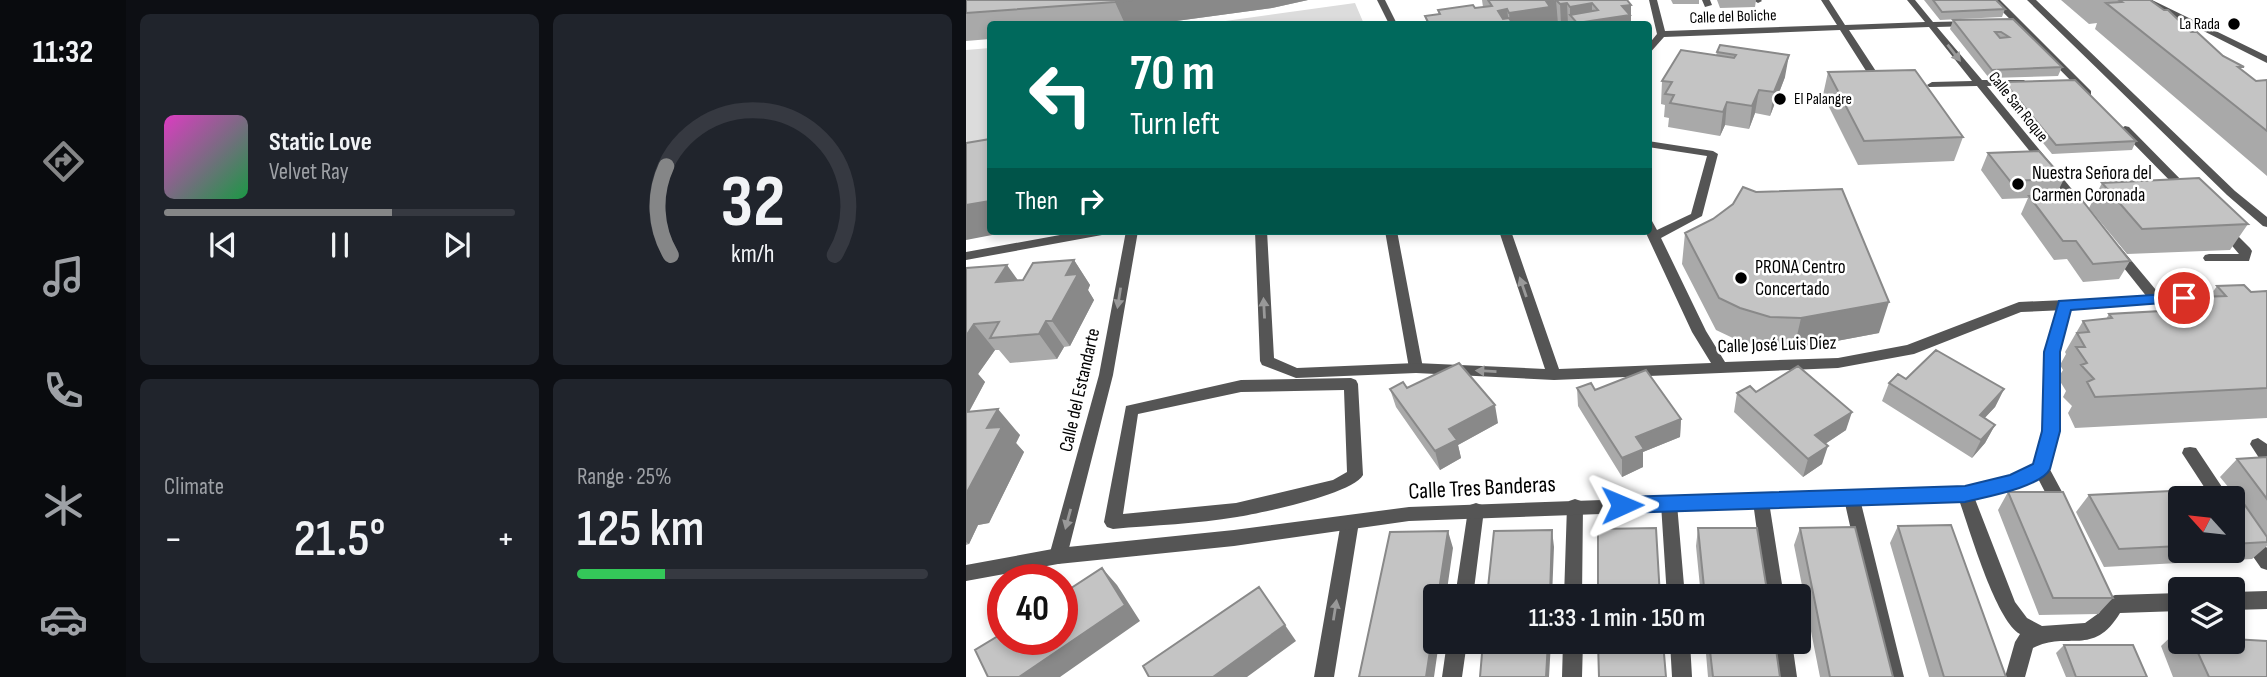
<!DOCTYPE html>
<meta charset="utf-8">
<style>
body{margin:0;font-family:"Sofia Sans Condensed",sans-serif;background:#20242c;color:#f1f3f6;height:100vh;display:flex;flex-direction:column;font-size:26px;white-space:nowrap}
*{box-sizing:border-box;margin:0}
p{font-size:23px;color:#9ea1a6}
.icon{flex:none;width:38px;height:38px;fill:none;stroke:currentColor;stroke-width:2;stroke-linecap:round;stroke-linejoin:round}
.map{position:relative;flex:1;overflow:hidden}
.drawer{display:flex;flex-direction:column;gap:14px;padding:14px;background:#0d0f14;width:840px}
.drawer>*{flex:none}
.banner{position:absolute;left:21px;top:21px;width:665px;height:214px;border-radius:7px;box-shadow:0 4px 10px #0003;background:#00695c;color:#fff;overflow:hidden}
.needle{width:46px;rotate:297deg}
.controls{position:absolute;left:1202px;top:486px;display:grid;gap:14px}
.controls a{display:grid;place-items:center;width:77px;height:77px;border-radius:7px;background:#171b24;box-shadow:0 4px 10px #0003;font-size:35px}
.speed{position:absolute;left:21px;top:564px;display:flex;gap:14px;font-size:35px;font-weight:700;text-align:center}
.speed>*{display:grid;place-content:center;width:91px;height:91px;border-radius:50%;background:#171b24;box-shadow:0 4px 10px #0003;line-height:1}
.speed .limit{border:10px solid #d22;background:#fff;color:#111}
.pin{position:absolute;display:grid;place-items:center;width:60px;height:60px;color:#fff;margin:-30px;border:4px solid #fff;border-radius:50%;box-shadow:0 2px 7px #0007}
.me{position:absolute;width:77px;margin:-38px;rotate:89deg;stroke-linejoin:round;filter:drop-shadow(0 0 5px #0008)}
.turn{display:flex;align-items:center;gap:24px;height:147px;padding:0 28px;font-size:32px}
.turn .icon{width:91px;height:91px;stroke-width:2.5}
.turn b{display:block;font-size:49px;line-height:60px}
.then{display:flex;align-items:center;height:66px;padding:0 28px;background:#0003;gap:14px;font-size:26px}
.big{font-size:52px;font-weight:600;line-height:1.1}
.drawer .widget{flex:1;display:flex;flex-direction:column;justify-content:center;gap:10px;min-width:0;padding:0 24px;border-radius:10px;background:#20242c}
.drawer .dial{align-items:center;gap:0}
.dial svg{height:182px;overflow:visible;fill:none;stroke:#363941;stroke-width:7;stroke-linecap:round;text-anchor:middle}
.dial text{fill:#f1f3f6;stroke:none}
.song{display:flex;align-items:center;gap:21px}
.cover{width:84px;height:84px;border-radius:10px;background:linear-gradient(135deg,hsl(310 70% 55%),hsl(140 70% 35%))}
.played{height:7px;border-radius:4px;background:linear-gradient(90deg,#858687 65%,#363941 65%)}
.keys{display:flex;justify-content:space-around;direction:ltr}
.heat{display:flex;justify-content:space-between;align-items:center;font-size:38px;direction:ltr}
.charge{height:10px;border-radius:5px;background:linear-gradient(90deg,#34c759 25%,#363941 0)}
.drawer .tiles{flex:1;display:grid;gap:14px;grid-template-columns:repeat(2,1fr)}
.trip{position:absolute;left:457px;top:584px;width:388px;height:70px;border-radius:7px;background:#171b24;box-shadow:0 4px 10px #0003;font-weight:600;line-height:70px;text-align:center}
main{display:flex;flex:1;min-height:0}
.tabs{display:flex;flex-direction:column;width:126px;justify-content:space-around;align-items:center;background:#090b0e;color:#9ea1a6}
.tabs .icon{width:49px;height:49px}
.tabs .current{color:#858687}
.tabs b{font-size:32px;color:#f1f3f6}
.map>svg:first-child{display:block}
</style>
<main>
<nav class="tabs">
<b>11:32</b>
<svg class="icon current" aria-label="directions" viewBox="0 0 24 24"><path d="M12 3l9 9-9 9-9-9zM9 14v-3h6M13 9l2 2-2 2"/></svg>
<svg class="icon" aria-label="music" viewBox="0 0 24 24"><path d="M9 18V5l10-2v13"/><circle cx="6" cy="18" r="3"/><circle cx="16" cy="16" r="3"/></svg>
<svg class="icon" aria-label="phone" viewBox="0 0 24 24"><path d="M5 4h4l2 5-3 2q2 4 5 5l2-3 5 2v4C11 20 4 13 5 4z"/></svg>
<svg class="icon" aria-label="climate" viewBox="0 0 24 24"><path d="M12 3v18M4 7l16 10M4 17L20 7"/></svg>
<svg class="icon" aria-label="car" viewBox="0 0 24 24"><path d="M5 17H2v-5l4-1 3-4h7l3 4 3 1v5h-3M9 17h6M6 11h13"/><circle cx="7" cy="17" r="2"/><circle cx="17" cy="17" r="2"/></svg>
</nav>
<section class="drawer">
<div class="tiles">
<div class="widget">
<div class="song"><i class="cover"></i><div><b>Static Love</b><p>Velvet Ray</p></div></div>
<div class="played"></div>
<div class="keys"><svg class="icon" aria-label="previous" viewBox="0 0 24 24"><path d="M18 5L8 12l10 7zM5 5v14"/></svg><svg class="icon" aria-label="pause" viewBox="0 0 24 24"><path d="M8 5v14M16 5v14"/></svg><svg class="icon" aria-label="next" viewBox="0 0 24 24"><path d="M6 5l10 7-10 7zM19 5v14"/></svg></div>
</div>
<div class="widget dial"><svg viewBox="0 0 100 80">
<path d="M14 69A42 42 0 1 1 86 69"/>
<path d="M14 69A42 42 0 0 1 12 30" stroke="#858687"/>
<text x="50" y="56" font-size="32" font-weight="700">32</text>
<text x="50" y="72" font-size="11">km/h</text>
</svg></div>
<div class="widget"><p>Climate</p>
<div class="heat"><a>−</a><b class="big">21.5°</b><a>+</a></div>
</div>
<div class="widget"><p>Range · 25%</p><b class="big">125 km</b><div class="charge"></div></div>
</div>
</section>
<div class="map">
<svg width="1301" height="677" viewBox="0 0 1301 677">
<rect width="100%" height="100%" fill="#fff"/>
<path fill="#dcdcdc" d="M389 3 398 24H238Z
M24 48V156L0 160V50Z"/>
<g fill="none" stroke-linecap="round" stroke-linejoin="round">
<path fill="#555" fill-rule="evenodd" d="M1025 0H1034L1125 91V95H1119Z
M1159 126 1163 127 1225 190V194H1217L1155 131 1154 129Z
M1257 224 1261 225 1284 248 1286 251 1283 261H1239L1237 258 1239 255 1243 254H1273L1251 228Z"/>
<path fill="#555" fill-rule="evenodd" d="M411 0H419L431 24H423Z
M1061 0H1070L1269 191 1301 217V227L1297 226 1261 195Z
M1176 0H1186L1301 56V63Z
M419 231H431L457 368 455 372H445L443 368Z
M385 378 390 380 392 384 397 475C387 494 295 513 271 517 231 524 188 525 147 529L141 527 138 522 160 406 275 380ZM378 390 381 472 367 480 270 503 157 514 172 414 275 392Z
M1224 447 1230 448 1264 499H1246L1216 453 1218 448Z
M1075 462 1081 464 1102 503 1104 508 1102 513 1096 515 1090 513 1067 469 1069 464Z
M886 492 892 494 894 499 938 677H918L878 499 880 494Z
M795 495 801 497 803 502 818 597H800L787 502 789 497Z
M703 497 709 499 711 504 719 597H701L695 504 697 499Z
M609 499 615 501 617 506 616 597H598L601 506 603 501Z
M1267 507 1273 509 1301 548V570L1295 568 1267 528Z
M597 642H617L616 677H596Z
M704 642H724L726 677H706Z
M806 642H826L831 677H811Z"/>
<path fill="#555" fill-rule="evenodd" d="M683 0H691L699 31 871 25 855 0H863L879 25 959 22 941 0H949L967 22 1008 21 1009 23 1005 26 971 27 1016 80H1058L1060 82 1055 85 1021 86 1123 210 1117 214 1113 212 1011 86 963 87 961 85 966 82 1006 81 963 27 883 30 919 85 914 88 909 85 874 30 698 37 682 55V45L691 34Z
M736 0H744L746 5 739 7Z
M787 0H795L796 1 792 3Z
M682 141 747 151 752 154 736 216 695 238 740 331 759 362 872 358 941 345 1053 302 1099 300 1106 305 1099 310 1055 312 948 354 872 368 588 380 450 373 330 378 296 365 294 361 289 231H301L308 358 331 368 450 363 579 369 533 231H545L593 369 745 363 726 332 679 231H682V220L686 221 691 230 725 214 741 156 682 147Z
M116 231H142L136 235 0 260V252Z
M160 231H172L147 375 101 556 98 562 92 564 86 562 83 556 133 375Z
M1150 246 1154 247 1195 296 1197 299 1195 302H1185L1146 253 1144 250Z
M1292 438 1301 444V463L1295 461 1284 444 1286 440Z
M999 487 1005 489 1007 494 1049 602 1061 618 1076 626 1119 623 1133 613 1142 598 1149 595 1214 593V611L1154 613C1127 658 1102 630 1067 648L1059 677H1039L1049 642 1054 634C1029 620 1002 524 991 494L993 489Z
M510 503 516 505 518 510 507 597H489L502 510 504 505Z
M384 515 390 517 393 522 368 677H348L375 522 378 517Z
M1301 591V609L1267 610V592Z
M481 642H501L496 677H476Z"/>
<path fill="#555" fill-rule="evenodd" d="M1244 293 1249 294 1251 297 1249 300 1105 309 1093 352V431L1081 474 1047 489 999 501 443 521 268 546 92 564 0 581V565L92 548 268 530 443 507 999 487 1044 476 1068 465 1077 431 1079 352 1094 302Z"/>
</g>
<path fill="#a9a9a9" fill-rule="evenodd" d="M0 0H342L306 8 188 24H24V39L0 41Z
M516 0H661L665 5V24H461L459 16 473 14 472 10 517 7Z
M705 0H733V4H707Z
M751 0H790L789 7 754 8Z
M958 0H1030L1039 9 1036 17 974 20Z
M1095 0H1184L1290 81 1301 80V176L1129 29 1131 23 1123 24Z
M1047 19 1096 67 1092 76 1023 78 984 29 987 20Z
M754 45 819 77 804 116 789 113 783 129 759 125 754 136 702 127 703 118 698 117 699 105 695 104 696 81 750 55Z
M862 72 997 137 988 161 892 165 857 95Z
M1038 82 1170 141 1166 150 1086 154 1035 91Z
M1022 153 1098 179 1090 195 1164 261 1153 279 1117 282 1101 259 1088 260 1055 214 1062 198 1036 199 1015 170Z
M1136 183 1282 224 1264 250 1161 254 1123 208Z
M719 233 913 333 828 349 798 348 769 339 750 330 716 264Z
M108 260 124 285 122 290 128 300 104 346 98 347 91 359 44 363 33 350H29L12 374 19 382 3 412 54 435 50 443 58 452 23 523 12 525 3 544 0 545V268L52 280H57Z
M1251 286 1285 292 1301 291V418L1109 428 1102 413 1106 406 1097 397 1100 391 1092 378 1097 370 1094 365 1100 354 1099 352 1117 321 1140 319 1143 314 1195 311 1203 298 1244 296Z
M923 383 1038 389 1029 407 1018 418 1029 425 1019 443 1006 458 916 401Z
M441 388 532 423 492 445 495 458 474 470 430 407 424 389Z
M611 388 629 390 715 419 714 437 677 452V467L656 477 612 406Z
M790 392 880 430 859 444 856 464 837 477 768 412 771 393Z
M1301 457V546L1286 559 1138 567 1110 512 1123 495 1263 488 1254 477 1271 459ZM1214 499H1267V551H1214Z
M1042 492 1147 598 1132 614 1073 615 1032 510Z
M932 526 1040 677H963L924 543Z
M732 528 802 597H735L730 546Z
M834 528 927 677H854L828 545Z
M1214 628V642H1267L1301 677H1207L1195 646Z
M739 642H809L814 677H742Z
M1098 645 1181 677H1100L1090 653Z"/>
<path fill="#898989" d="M166 0H342L306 8 188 24H159L149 2Z
M590 0 592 24H544L543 13 541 9 543 24H534L526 6Z
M601 3 602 24H595L594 4Z
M626 3V21L656 6 665 5V24H611L604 15V7Z
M823 55 819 77 804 116 808 92Z
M793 90 789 113 783 129 786 106Z
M761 102 759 125 754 136 757 112Z
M24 201V231H47L0 240V205Z
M108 260 124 285 122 290 128 300 104 346 86 321 100 275Z
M41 265 59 290 30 282Z
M923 302 913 333 828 349 835 318Z
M80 321 98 347 91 359 73 334Z
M8 324 29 350 12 374 19 382 0 417V336Z
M1038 389 1029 407 1004 434 1014 415Z
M529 405 532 423 492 445 495 458 474 470 469 451 483 429Z
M32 409 54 435 50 443 58 452 23 523 12 525 3 544 0 542V494L21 428Z
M886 412 880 430 844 454 849 435Z
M715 419 714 437 677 452V467L656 477V458L670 437Z
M1029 425 1019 443 1006 458 1015 440Z
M862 446 856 464 837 477 842 459Z
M586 530 588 547 586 597H584Z
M482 531 487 548 480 597H472Z
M136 568 151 585 174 621 94 677H53Z
M469 618V642H473L468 677H460Z
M319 625 330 641 281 677H247Z
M582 642H585L583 677H580Z"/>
<path fill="#c4c4c4" stroke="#898989" stroke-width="2" fill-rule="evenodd" d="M0 0H166L149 2 0 13Z
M522 0H588L580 1 584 7 543 13 541 9 532 11 537 19 543 18 547 24H463L459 16 474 14 472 10 507 5 509 8 526 6Z
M590 0H661L665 5 656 6 664 15 611 23 604 15 632 10 626 3 604 7 601 3 594 4Z
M967 0H1030L1039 9 976 12Z
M1153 0H1184L1198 10H1202L1225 32H1231L1257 56 1278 67H1272L1290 81 1301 80V131L1140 3 1156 2Z
M1047 19 1096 67 1026 70 987 20ZM1029 32H1035L1043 37 1034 38Z
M754 45 823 55 808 92 793 90 786 106 761 102 757 112 704 103 708 95 699 94 706 82 696 81 715 50 768 58 770 55 751 52Z
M949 70 997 137 898 141 862 72Z
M1109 80 1170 141 1090 145 1038 82Z
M24 139V201L0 205V143Z
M1073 151 1098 179 1044 181 1022 153Z
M1233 178 1282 224 1176 229 1136 183Z
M777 187 790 192 876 189 923 302 835 318 804 317 774 308 753 298 719 233 747 219 767 204Z
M1112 195 1164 261 1127 264 1110 241H1097L1063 196Z
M108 260 100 275 112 274 86 321H80L73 334 24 338 33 322 8 324 0 336V268L41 265 30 282 57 280 67 263Z
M1278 285 1285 292 1301 291V388L1129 397 1121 382 1128 379 1115 365 1121 363 1110 347H1119L1111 333 1123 332 1117 321 1146 318 1143 314 1212 310 1203 298 1260 296 1251 286Z
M970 350 1038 389 1014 415 1029 425 1015 440 923 383 932 374 940 379Z
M493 363 529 405 483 429 491 440 469 451 424 389 437 382 441 388Z
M832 366 886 412 849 435 862 446 842 459 771 393 784 386 790 392Z
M680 370 715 419 670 437 678 449 656 458 611 388 625 383 629 390Z
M32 409 21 428 36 427 0 494V412Z
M1301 457V499L1271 459Z
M1267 488 1301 537V542L1267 544V499H1214V546L1153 549 1123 495Z
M1042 492H1097L1147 598H1087Z
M985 525 1040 677H978L932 526Z
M889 527 927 677H864L834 528Z
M690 528 694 597H632V529Z
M732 528H791L802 597H739Z
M586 530 584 597H521L528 531Z
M482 531 472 597H469V618L460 677H393L424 532Z
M136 568 159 605 53 677H22L9 650 37 633V639H96V594Z
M293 587 319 625 247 677H183L177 666Z
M1267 639 1301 641V677H1243L1227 642H1267Z
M517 642H582L580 677H514Z
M632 642H697L700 677H633Z
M743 642H809L814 677H747Z
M1098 645H1167L1181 677H1110Z"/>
<defs><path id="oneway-solid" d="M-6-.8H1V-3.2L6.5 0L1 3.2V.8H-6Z" transform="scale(1.75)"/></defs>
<g fill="#999">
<use href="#oneway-solid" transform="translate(988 53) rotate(52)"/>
<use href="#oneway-solid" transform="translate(557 287) rotate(-109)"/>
<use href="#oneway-solid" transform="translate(153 298) rotate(99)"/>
<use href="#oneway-solid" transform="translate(298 308) rotate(-93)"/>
<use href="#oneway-solid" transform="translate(520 371) rotate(-177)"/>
<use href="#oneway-solid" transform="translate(102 519) rotate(105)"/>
<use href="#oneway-solid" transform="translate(369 610) rotate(-81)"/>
</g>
<path fill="#1a73e8" stroke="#114b97" stroke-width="2" d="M1218 293 1225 298 1223 301 1105 310 1094 352V431L1084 469C1075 487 1019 497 999 502L656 513 649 511 646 505 649 499 656 497 999 486 1044 475 1067 464 1076 431 1078 352 1093 301Z"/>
<g fill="#000" stroke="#fff" stroke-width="2.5">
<circle cx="1268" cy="24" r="7"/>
<circle cx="814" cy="99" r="7"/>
<circle cx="1052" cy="184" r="7"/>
<circle cx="775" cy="278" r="7"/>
</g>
<g text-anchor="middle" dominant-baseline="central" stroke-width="5" stroke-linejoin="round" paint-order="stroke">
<g font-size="16" fill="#000" stroke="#fff">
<text transform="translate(767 17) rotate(-2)">Calle del Boliche</text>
<text transform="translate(1052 107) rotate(51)">Calle San Roque</text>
</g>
<g font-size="16" fill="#000" stroke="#fff" text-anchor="end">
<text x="1254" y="24">La Rada</text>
<text x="828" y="99" text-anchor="start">El Palangre</text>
</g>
<g font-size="19" fill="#000" stroke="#fff" text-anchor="start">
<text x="1066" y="173">Nuestra Señora del<tspan x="1066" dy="22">Carmen Coronada</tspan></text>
<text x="789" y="267">PRONA Centro<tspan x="789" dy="22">Concertado</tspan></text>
</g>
<g font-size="19" fill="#000" stroke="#fff">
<text transform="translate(811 345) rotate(-2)">Calle José Luis Díez</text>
<text transform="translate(114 390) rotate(-77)">Calle del Estandarte</text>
</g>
<g font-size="23" fill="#000" stroke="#fff">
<text transform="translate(516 488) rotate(-3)">Calle Tres Banderas</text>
</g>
</g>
</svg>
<div class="controls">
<a><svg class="needle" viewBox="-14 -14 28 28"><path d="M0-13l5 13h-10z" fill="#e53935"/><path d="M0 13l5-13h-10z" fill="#9ea1a6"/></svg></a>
<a><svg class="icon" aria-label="layers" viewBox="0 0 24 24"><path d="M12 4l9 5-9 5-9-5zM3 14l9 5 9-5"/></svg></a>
</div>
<div class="speed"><div class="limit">40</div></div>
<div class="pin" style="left:1218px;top:298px;background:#d93025"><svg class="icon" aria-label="arrive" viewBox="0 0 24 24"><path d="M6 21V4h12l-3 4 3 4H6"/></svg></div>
<svg class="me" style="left:656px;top:505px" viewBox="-20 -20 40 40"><path d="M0-17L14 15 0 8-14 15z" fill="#1a73e8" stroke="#fff" stroke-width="4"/></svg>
<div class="trip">11:33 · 1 min · 150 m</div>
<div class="banner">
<div class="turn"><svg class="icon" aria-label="left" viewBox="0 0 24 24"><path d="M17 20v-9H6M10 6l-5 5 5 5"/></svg><div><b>70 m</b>Turn left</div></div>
<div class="then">Then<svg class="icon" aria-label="right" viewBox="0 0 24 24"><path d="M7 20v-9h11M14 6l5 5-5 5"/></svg></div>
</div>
</div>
</main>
